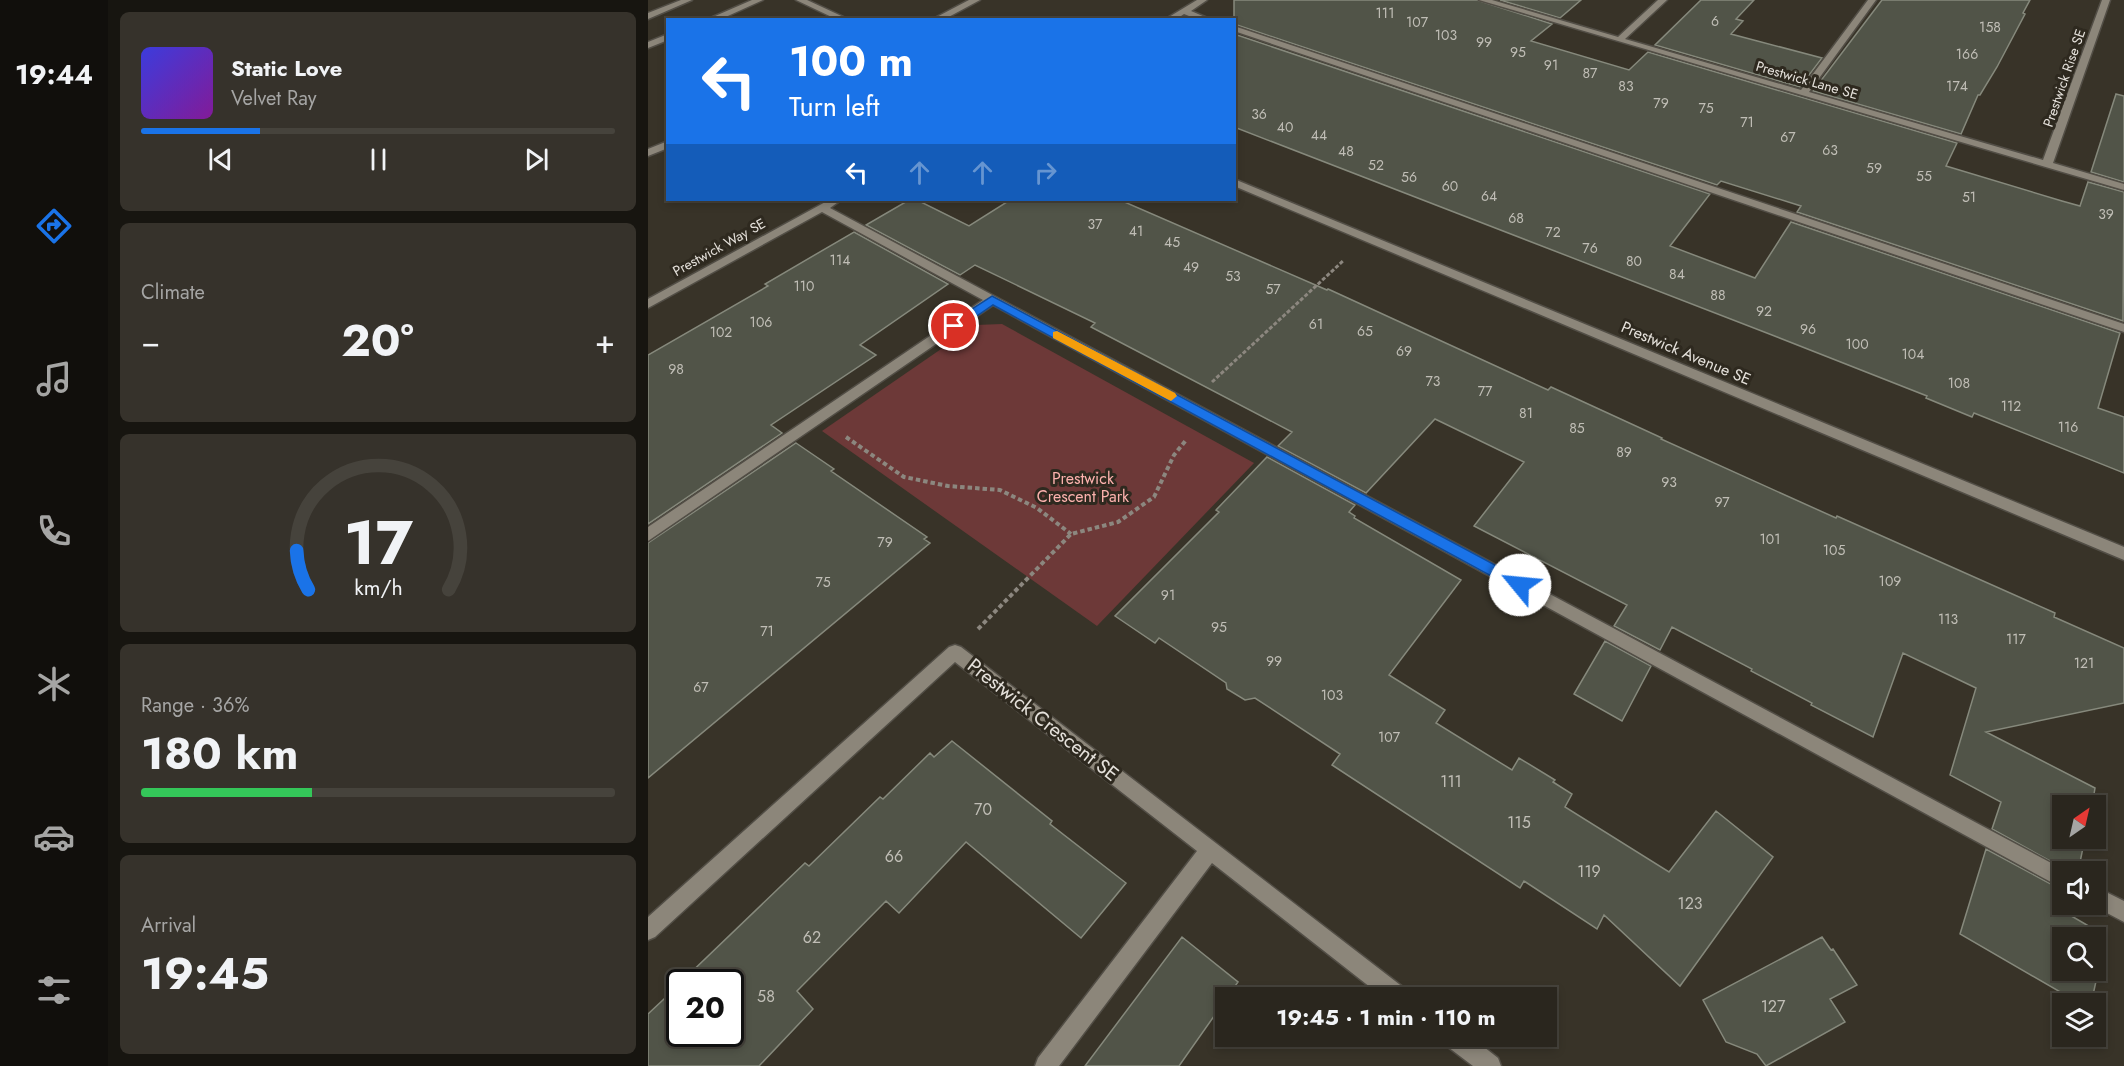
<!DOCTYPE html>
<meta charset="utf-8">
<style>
body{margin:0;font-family:Jost,sans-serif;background:#36322b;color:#f1f3f6;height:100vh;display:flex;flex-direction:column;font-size:22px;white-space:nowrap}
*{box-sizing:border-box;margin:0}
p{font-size:20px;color:#a5a5a4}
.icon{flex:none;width:33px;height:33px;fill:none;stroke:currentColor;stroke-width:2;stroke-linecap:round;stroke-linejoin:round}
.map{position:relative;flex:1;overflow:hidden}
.drawer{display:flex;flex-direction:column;gap:12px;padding:12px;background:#171510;width:540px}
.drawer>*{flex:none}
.banner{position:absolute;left:18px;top:18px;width:570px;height:183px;border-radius:0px;box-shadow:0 3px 9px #0003,0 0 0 2px #46433c;background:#1a73e8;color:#fff;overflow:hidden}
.needle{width:39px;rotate:34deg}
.fabs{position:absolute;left:1404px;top:795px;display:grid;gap:12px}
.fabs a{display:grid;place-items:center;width:54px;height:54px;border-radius:0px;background:#2a261e;box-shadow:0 3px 9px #0003,0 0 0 2px #46433c;font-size:30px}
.speed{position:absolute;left:18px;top:969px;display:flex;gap:12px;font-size:30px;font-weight:700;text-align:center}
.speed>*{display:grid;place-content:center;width:78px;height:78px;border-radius:50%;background:#2a261e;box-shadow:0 3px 9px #0003,0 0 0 2px #46433c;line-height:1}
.speed .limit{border:3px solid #111;border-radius:9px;background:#fff;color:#111}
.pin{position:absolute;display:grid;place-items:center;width:51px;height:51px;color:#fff;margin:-26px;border:3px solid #fff;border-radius:50%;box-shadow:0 2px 6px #0007}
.me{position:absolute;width:66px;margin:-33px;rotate:298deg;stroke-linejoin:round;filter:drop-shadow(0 0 4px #0008)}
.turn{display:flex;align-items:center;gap:21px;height:126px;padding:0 24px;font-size:27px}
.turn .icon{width:78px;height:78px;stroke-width:2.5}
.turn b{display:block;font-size:42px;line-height:51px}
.lanes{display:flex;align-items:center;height:57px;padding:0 24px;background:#0003;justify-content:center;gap:30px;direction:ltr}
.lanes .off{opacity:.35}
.big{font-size:45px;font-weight:700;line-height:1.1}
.drawer .widget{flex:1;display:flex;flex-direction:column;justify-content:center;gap:9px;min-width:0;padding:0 21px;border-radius:9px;background:#36322b}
.drawer .dial{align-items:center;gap:0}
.dial svg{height:156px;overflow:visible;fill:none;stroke:#46433c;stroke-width:7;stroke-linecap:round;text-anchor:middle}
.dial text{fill:#f1f3f6;stroke:none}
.song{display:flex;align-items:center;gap:18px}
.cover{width:72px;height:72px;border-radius:9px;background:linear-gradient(135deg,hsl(240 70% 55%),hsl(290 70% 35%))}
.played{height:6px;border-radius:3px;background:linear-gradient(90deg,#1a73e8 25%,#46433c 25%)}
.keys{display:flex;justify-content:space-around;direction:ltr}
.heat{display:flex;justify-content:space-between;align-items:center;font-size:33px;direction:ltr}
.charge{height:9px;border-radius:4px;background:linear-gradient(90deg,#34c759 36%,#46433c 0)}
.trip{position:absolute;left:567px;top:987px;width:342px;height:60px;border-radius:0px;background:#2a261e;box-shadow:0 3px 9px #0003,0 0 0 2px #46433c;font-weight:700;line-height:60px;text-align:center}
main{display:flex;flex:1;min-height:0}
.tabs{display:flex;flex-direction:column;width:108px;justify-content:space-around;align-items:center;background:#110f0c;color:#a5a5a4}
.tabs .icon{width:42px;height:42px}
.tabs .current{color:#1a73e8}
.tabs b{font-size:27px;color:#f1f3f6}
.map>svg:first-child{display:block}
</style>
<main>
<nav class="tabs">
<b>19:44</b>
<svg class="icon current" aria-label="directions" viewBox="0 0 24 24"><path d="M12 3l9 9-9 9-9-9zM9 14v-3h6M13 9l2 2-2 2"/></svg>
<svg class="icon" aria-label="music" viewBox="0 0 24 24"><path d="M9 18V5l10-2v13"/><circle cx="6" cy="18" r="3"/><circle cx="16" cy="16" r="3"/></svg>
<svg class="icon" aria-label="phone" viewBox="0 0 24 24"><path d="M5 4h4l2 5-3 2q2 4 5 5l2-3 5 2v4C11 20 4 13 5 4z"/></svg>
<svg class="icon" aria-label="climate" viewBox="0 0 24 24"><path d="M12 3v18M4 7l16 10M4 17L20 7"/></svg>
<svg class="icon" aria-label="car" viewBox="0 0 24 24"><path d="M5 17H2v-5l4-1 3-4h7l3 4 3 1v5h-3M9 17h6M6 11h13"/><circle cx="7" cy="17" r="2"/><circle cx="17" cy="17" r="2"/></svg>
<svg class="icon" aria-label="filters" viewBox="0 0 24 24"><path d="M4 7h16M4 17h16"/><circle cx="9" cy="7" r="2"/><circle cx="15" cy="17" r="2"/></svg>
</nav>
<section class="drawer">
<div class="widget">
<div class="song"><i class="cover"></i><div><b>Static Love</b><p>Velvet Ray</p></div></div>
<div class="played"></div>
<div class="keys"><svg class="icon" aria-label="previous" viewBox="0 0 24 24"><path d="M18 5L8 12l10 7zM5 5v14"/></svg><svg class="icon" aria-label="pause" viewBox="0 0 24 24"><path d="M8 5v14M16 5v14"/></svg><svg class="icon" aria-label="next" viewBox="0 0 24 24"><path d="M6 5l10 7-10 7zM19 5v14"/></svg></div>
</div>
<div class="widget"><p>Climate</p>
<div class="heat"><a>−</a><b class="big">20°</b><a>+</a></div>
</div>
<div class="widget dial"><svg viewBox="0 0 100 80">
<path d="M14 69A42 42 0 1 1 86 69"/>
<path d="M14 69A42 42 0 0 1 8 49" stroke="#1a73e8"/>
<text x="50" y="56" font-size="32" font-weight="700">17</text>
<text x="50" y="72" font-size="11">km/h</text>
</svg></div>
<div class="widget"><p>Range · 36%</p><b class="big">180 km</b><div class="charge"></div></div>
<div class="widget"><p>Arrival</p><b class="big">19:45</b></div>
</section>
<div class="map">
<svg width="1476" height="1066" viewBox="0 0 1476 1066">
<rect width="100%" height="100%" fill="#383328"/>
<path fill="#6d3938" d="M354 324 606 463 449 626 174 431 328 325Z"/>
<path fill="#515448" stroke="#86897c" stroke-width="1.5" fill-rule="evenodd" d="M586 0H829L904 24 883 41 981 70 1000 52 1309 143 1298 166 1414 201 1432 206 1440 182 1476 192 1475 321 1149 212 1153 206 1073 181 1069 185 586 24Z
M852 0H933L912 18Z
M1053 0H1106L1088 19 1095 21 1083 34 1174 58 1152 87 1007 45Z
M1234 0H1382L1375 13 1377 14 1349 67 1332 95H1330L1313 134 1165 91Z
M586 34 1062 194 1022 246 1107 278 1143 222 1472 333 1450 408 1476 417V473L1326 413 1324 417 1278 398 1279 396 1124 335 586 127Z
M1468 94 1476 96V182L1443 172Z
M261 200H269L321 226 362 200H472L679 290 680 289 900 390 903 387 1014 438 1013 439 1188 518 1189 516 1407 613 1406 617 1476 648V703L1338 732 1447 788 1444 806H1414V838H1437L1430 872H1422L1344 829 1353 802 1302 775 1328 688 1255 653 1225 737 1163 705 1164 703 1103 671 1104 669 1024 627 1012 650 966 626 979 605 826 526 876 462 787 419 718 493 630 446 644 432 443 327 447 323 327 265 312 275 218 225Z
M206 232 300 284 212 345 228 355 123 425 134 433 0 524V355L120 286 117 284Z
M148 443 186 469 183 471 279 537 276 539 282 543 0 778V543Z
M619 457 707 505 701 512 707 516 706 518 813 580 741 675 797 710 788 723 864 770 871 758 907 780 905 782 924 794 917 807 1021 872 1068 811 1125 857 1032 986 956 915 949 929 876 881 872 888 684 765 692 754 607 698 597 700 579 689 578 683 511 638 507 643 467 616 571 512 568 510Z
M957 641 1003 666 974 721 926 694Z
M304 741 404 821 402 824 478 883 433 938 318 842 251 913 238 901 149 991 165 1009 111 1066H0V1014L32 984V1034H82V982H33L157 863 161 866 232 797 235 799 282 753 286 757Z
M1338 849 1414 890V904H1422L1420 914 1458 936 1443 1004H1433L1312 934ZM1414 938H1448V970H1414Z
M534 937 590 982 531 1066H437Z
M1174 937 1183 950 1185 949 1209 985 1182 999 1197 1022 1118 1066 1109 1054 1078 1042 1055 1000Z"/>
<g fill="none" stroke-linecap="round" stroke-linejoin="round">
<defs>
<path id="minor" d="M33 0H44L0 19V13Z
M104 0H115L71 20H58Z
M148 0H159L202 20H190Z
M321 0H332L295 20H283Z
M549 0H559L543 11 564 20H551L536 14 527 20H516Z
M831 0H844L970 37 1010 0H1019L977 39 1153 90 1220 0H1228L1161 92 1395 160 1454 0H1462L1405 163 1476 184V190Z
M586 26 1476 324V332L586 31Z
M20 34V40L0 48V42Z
M20 141V148L0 156V149Z
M586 179 1476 547V560L586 186Z
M181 200H193L182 208 1420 872H1414V888L345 305 0 541V527L335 300 174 212 0 308V299Z
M307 645 313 647 760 991 763 998H736L564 863 411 1066H387L390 1058 549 851 307 662 7 937 0 940V917L301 647Z
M1448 887 1476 901V922L1442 904H1448Z
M794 1036H822L850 1058 853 1066H825L796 1044Z"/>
</defs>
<use href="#minor" stroke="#524e46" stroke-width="3"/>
<path stroke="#8c877f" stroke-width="3" stroke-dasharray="4 2" stroke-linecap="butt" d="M564 382 695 261"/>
<path stroke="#8c877f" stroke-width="4" stroke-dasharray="4.5 3" stroke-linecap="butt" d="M198 437 256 477 300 486 352 490 389 508 423 534
M330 629 423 534 470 522 506 497 526 455 539 439"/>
<use href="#minor" fill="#8c867a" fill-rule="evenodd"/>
</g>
<path fill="#1a73e8" stroke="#114b97" stroke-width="1.5" d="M344 296 877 581 879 585 877 589H867L345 305 310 329H302V323Z"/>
<path fill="#f59e0b" d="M409 331 527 393 529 396 523 401 519 399 405 338V332Z"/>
<g text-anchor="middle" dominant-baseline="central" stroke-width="6" stroke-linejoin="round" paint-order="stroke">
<g font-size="14" fill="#c0beb6">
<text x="737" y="13">111</text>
<text x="1067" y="21">6</text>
<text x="769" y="22">107</text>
<text x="1342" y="27">158</text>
<text x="798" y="35">103</text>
<text x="836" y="42">99</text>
<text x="870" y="52">95</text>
<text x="1319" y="54">166</text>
<text x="903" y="65">91</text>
<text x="942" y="73">87</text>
<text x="978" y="86">83</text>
<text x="1309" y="86">174</text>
<text x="1013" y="103">79</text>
<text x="1058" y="108">75</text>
<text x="611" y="114">36</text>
<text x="1099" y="122">71</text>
<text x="637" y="127">40</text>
<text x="671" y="135">44</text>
<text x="1140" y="137">67</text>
<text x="1182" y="150">63</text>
<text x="698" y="151">48</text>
<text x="728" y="165">52</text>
<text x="1226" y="168">59</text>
<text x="1276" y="176">55</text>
<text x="761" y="177">56</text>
<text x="802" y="186">60</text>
<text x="841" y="196">64</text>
<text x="1321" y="197">51</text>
<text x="1458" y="214">39</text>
<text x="868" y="218">68</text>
<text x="447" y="224">37</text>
<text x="488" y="231">41</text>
<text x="905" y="232">72</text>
<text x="524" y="242">45</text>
<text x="942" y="248">76</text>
<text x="192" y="260">114</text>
<text x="986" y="261">80</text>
<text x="543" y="267">49</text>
<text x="1029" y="274">84</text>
<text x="585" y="276">53</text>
<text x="156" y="286">110</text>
<text x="625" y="289">57</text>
<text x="1070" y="295">88</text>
<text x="1116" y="311">92</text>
<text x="113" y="322">106</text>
<text x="668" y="324">61</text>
<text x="1160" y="329">96</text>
<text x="717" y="331">65</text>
<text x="73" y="332">102</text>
<text x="1209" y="344">100</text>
<text x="756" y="351">69</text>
<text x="1265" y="354">104</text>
<text x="28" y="369">98</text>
<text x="785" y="381">73</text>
<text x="1311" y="383">108</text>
<text x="837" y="391">77</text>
<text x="1363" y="406">112</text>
<text x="878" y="413">81</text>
<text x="1420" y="427">116</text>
<text x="929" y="428">85</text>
<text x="976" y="452">89</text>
<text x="1021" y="482">93</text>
<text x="1074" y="502">97</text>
<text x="1122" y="539">101</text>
<text x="237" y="542">79</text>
<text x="1186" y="550">105</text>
<text x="1242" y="581">109</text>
<text x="175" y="582">75</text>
<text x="520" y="595">91</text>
<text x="1300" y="619">113</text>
<text x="571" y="627">95</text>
<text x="119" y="631">71</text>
<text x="1368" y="639">117</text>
<text x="626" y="661">99</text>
<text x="1436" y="663">121</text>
<text x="53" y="687">67</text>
<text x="684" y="695">103</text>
<text x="741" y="737">107</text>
</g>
<g font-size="14" fill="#e5e1db" stroke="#2e291f">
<text transform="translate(1416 78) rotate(-71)">Prestwick Rise SE</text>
<text transform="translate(1159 80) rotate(16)">Prestwick Lane SE</text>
<text transform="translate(71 247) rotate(-29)">Prestwick Way SE</text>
</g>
<g font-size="16" fill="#e5e1db" stroke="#2e291f">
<text transform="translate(1038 353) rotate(23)">Prestwick Avenue SE</text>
</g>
<g font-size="16" fill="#fdb2ae" stroke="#2e291f">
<text x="435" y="478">Prestwick<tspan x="435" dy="18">Crescent Park</tspan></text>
</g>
<g font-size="16" fill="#c0beb6">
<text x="803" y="781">111</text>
<text x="335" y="809">70</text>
<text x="871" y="822">115</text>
<text x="246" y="856">66</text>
<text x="941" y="871">119</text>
<text x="1042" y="903">123</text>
<text x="164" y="937">62</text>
<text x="118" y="996">58</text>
<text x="1125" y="1006">127</text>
</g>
<g font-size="20" fill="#e5e1db" stroke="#2e291f">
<text transform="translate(395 720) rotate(38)">Prestwick Crescent SE</text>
</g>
</g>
</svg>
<div class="fabs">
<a><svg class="needle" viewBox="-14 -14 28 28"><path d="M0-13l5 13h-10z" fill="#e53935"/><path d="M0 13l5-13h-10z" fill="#a5a5a4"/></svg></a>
<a><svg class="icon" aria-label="sound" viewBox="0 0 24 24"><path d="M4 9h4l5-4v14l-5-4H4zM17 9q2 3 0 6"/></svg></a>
<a><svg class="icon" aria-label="search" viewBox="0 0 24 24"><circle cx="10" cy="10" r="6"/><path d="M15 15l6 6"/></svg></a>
<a><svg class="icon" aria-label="layers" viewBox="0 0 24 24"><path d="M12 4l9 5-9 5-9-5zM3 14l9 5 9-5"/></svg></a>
</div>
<div class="speed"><div class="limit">20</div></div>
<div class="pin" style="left:306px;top:326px;background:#d93025"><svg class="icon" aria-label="arrive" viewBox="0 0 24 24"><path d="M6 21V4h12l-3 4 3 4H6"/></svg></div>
<svg class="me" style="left:872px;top:585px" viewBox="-20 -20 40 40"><circle r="19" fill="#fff"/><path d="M0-13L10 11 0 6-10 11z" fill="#1a73e8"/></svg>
<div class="trip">19:45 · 1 min · 110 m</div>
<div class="banner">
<div class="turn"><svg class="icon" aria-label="left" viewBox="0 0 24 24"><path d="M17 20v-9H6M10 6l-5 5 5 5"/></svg><div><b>100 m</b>Turn left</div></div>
<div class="lanes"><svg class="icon" aria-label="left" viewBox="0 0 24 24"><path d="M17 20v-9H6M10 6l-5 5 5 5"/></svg><svg class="icon off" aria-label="ahead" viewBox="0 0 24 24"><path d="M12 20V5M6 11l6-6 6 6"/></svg><svg class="icon off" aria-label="ahead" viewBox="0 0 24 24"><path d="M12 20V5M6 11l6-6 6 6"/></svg><svg class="icon off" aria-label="right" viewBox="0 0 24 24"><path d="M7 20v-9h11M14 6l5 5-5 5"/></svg></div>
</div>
</div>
</main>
